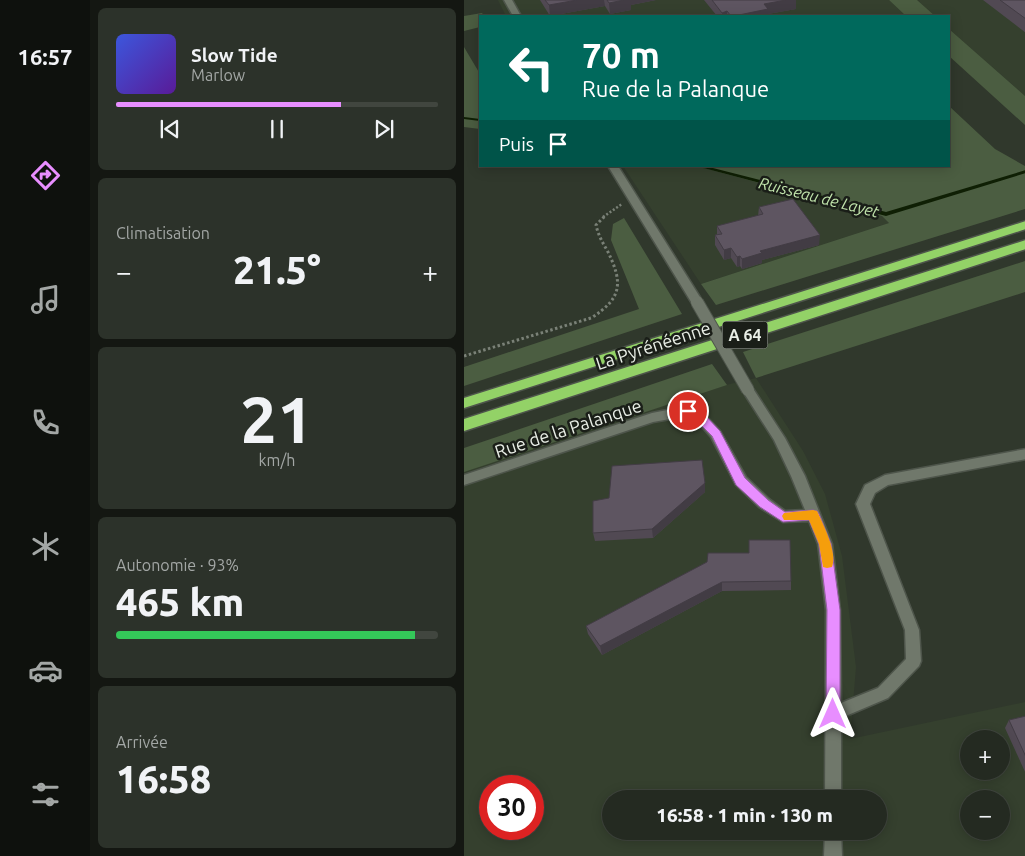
<!DOCTYPE html>
<html lang="fr">
<meta charset="utf-8">
<style>
body{margin:0;font-family:Ubuntu,sans-serif;background:#2c322a;color:#f1f3f6;height:100vh;display:flex;flex-direction:column;font-size:19px;white-space:nowrap}
*{box-sizing:border-box;margin:0}
p{font-size:16px;color:#a3a7a5}
.icon{flex:none;width:28px;height:28px;fill:none;stroke:currentColor;stroke-width:2;stroke-linecap:round;stroke-linejoin:round}
.map{position:relative;flex:1;overflow:hidden}
.sheet{display:flex;flex-direction:column;gap:8px;padding:8px;background:#141712;width:374px}
.sheet>*{flex:none}
.top-card{position:absolute;left:15px;top:15px;width:471px;height:152px;border-radius:0px;box-shadow:0 2px 12px #0003,0 0 0 1px #41463f;background:#00695c;color:#fff;overflow:hidden}
.buttons{position:absolute;left:496px;top:730px;display:grid;gap:10px}
.buttons a{display:grid;place-items:center;width:50px;height:50px;border-radius:50%;background:#242a21;box-shadow:0 2px 12px #0003,0 0 0 1px #41463f;font-size:25px}
.speed{position:absolute;left:15px;top:775px;display:flex;gap:10px;font-size:25px;font-weight:700;text-align:center}
.speed>*{display:grid;place-content:center;width:65px;height:65px;border-radius:50%;background:#242a21;box-shadow:0 2px 12px #0003,0 0 0 1px #41463f;line-height:1}
.speed .limit{border:8px solid #d22;background:#fff;color:#111}
.pin{position:absolute;display:grid;place-items:center;width:42px;height:42px;color:#fff;margin:-21px;border:2px solid #fff;border-radius:50%;box-shadow:0 1px 5px #0007}
.me{position:absolute;width:55px;margin:-28px;rotate:0deg;stroke-linejoin:round;filter:drop-shadow(0 0 4px #0008)}
.turn{display:flex;align-items:center;gap:18px;height:105px;padding:0 20px;font-size:22px}
.turn .icon{width:65px;height:65px;stroke-width:2.5}
.turn b{display:block;font-size:35px;line-height:42px}
.then{display:flex;align-items:center;height:48px;padding:0 20px;background:#0003;gap:10px;font-size:19px}
.big{font-size:38px;font-weight:800;line-height:1.1}
.sheet .card{flex:1;display:flex;flex-direction:column;justify-content:center;gap:8px;min-width:0;padding:0 18px;border-radius:8px;background:#2c322a}
.sheet .dial{align-items:center;gap:0}
.dial b{font-size:65px;line-height:1}
.song{display:flex;align-items:center;gap:15px}
.cover{width:60px;height:60px;border-radius:8px;background:linear-gradient(135deg,hsl(230 70% 55%),hsl(270 70% 35%))}
.played{height:5px;border-radius:2px;background:linear-gradient(90deg,#e88eff 70%,#41463f 70%)}
.keys{display:flex;justify-content:space-around;direction:ltr}
.heat{display:flex;justify-content:space-between;align-items:center;font-size:28px;direction:ltr}
.charge{height:8px;border-radius:4px;background:linear-gradient(90deg,#34c759 93%,#41463f 0)}
.trip{position:absolute;left:138px;top:790px;width:285px;height:50px;border-radius:25px;background:#242a21;box-shadow:0 2px 12px #0003,0 0 0 1px #41463f;font-weight:800;line-height:50px;text-align:center}
main{display:flex;flex:1;min-height:0}
.dock{display:flex;flex-direction:column;width:90px;justify-content:space-around;align-items:center;background:#0e110d;color:#a3a7a5}
.dock .icon{width:35px;height:35px}
.dock .selected{color:#e88eff}
.dock b{font-size:22px;color:#f1f3f6}
.map>svg:first-child{display:block}
</style>
<main>
<nav class="dock">
<b>16:57</b>
<svg class="icon selected" aria-label="directions" viewBox="0 0 24 24"><path d="M12 3l9 9-9 9-9-9zM9 14v-3h6M13 9l2 2-2 2"/></svg>
<svg class="icon" aria-label="music" viewBox="0 0 24 24"><path d="M9 18V5l10-2v13"/><circle cx="6" cy="18" r="3"/><circle cx="16" cy="16" r="3"/></svg>
<svg class="icon" aria-label="phone" viewBox="0 0 24 24"><path d="M5 4h4l2 5-3 2q2 4 5 5l2-3 5 2v4C11 20 4 13 5 4z"/></svg>
<svg class="icon" aria-label="climate" viewBox="0 0 24 24"><path d="M12 3v18M4 7l16 10M4 17L20 7"/></svg>
<svg class="icon" aria-label="car" viewBox="0 0 24 24"><path d="M5 17H2v-5l4-1 3-4h7l3 4 3 1v5h-3M9 17h6M6 11h13"/><circle cx="7" cy="17" r="2"/><circle cx="17" cy="17" r="2"/></svg>
<svg class="icon" aria-label="filters" viewBox="0 0 24 24"><path d="M4 7h16M4 17h16"/><circle cx="9" cy="7" r="2"/><circle cx="15" cy="17" r="2"/></svg>
</nav>
<section class="sheet">
<div class="card">
<div class="song"><i class="cover"></i><div><b>Slow Tide</b><p>Marlow</p></div></div>
<div class="played"></div>
<div class="keys"><svg class="icon" aria-label="previous" viewBox="0 0 24 24"><path d="M18 5L8 12l10 7zM5 5v14"/></svg><svg class="icon" aria-label="pause" viewBox="0 0 24 24"><path d="M8 5v14M16 5v14"/></svg><svg class="icon" aria-label="next" viewBox="0 0 24 24"><path d="M6 5l10 7-10 7zM19 5v14"/></svg></div>
</div>
<div class="card"><p>Climatisation</p>
<div class="heat"><a>−</a><b class="big">21.5°</b><a>+</a></div>
</div>
<div class="card dial"><b>21</b><p>km/h</p></div>
<div class="card"><p>Autonomie · 93%</p><b class="big">465 km</b><div class="charge"></div></div>
<div class="card"><p>Arrivée</p><b class="big">16:58</b></div>
</section>
<div class="map">
<svg width="562" height="856" viewBox="0 0 562 856">
<rect width="100%" height="100%" fill="#30382c"/>
<path fill="#35402e" fill-rule="evenodd" d="M34 0H425L442 16H42Z
M453 0H561V96L485 29V16H471Z
M159 166H232L418 216 425 223 237 284Z
M292 378 339 451 361 494 378 556 392 667 386 739 561 702V856H0V471L262 385ZM505 739H538V771H505ZM26 786H69V829H26ZM146 799H414V831H146ZM505 799H538V831H505Z"/>
<path fill="#4b5d41" d="M425 0H453L471 16H442Z
M18 13 20 16H16V27L0 31V16Z
M485 29 561 96V125L485 56Z
M0 47 16 74V129L0 127Z
M485 106 531 149 561 166V209L252 305 237 284 425 223 418 216 232 166H485Z
M160 218 218 314 0 386V367L175 309 147 240 149 224Z
M561 261V292L292 378 279 352Z
M248 364 263 385 0 472V448Z"/>
<g fill="none" stroke-linecap="round" stroke-linejoin="round">
<path fill="#0f1f04" fill-rule="evenodd" d="M0 117 16 119V121L0 119Z
M232 166H241L422 212 562 170V173L422 216Z"/>
<defs>
<path id="minor" d="M40 0H48L57 16H49Z
M144 166H154L239 302 237 305H229Z
M284 386 288 387 321 438 341 476 368 544 376 610 377 703 414 688 442 659 441 630 392 504 401 485 421 475 562 449V459L424 485 411 493 406 504 455 630 457 661 455 666 424 698 377 718V799H361L362 610 354 544 345 521 319 522 295 507 272 485 247 437 233 421 223 416 189 422 0 485V475L188 413 224 406 241 415 256 431 282 477 305 499 321 511 341 510 327 476 310 440 278 390Z
M361 831H377L378 856H360Z"/>
<path id="highway" d="M562 221V229L0 408V398Z
M562 240V249L0 431V419Z"/>
</defs>
<use href="#minor" stroke="#4e554b" stroke-width="3"/>
<use href="#highway" stroke="#4e554b" stroke-width="3"/>
<path stroke="#7a8177" stroke-width="2.5" stroke-dasharray="2 2" stroke-linecap="butt" d="M139 217 158 204"/>
<path stroke="#7a8177" stroke-width="3" stroke-dasharray="2.5 2.5" stroke-linecap="butt" d="M0 356 127 318C159 298 159 282 143 250 138 242 134 234 132 225L141 216"/>
<use href="#minor" fill="#70786b" fill-rule="evenodd"/>
<use href="#highway" fill="#93d267" fill-rule="evenodd"/>
<defs>
<path id="minor-bridge" d="M233 302 284 390"/>
</defs>
<use href="#minor-bridge" stroke="#4e554b" stroke-width="14" stroke-linecap="butt"/>
<use href="#minor-bridge" stroke="#70786b" stroke-width="12"/>
</g>
<path fill="#514953" d="M76 0H192L167 5V10L146 14 141 6 86 16Z
M240 0H332V9L304 14V16H253Z
M519 0H562V33Z
M295 207 355 245 298 260V263L278 269 276 266 273 267 267 258 260 260 251 245V235H253V226L294 216Z
M241 483V492L189 538 131 541 129 533Z
M243 562 327 581V590L258 591 138 655 124 634 122 626Z
M562 716V774L541 728 545 720Z"/>
<path fill="#423c44" d="M113 0H140L141 6 86 16 85 5Z
M160 0H192L167 5V10L146 14 145 3Z
M322 0H332V9L304 14V16H270L300 4Z
M263 11V16H258V13Z
M356 235 355 245 298 260V263L278 269V259L296 251Z
M267 248V258L260 260V250Z
M276 256V266L273 267V257Z
M241 483V492L189 538 188 529Z
M258 582V591L138 655 136 646Z"/>
<path fill="#5e5561" stroke="#423c44" d="M81 0H113L85 5Z
M143 0H160L145 3Z
M248 0H322L300 4 304 9 270 16H267L263 11 258 13Z
M536 0H562V19Z
M329 199 356 235 296 251 298 253 278 259 276 256 273 257 267 248 260 250 251 235 258 234 253 226 299 214 295 207Z
M238 460 241 483 188 529 129 533V501L145 498 148 466Z
M285 540H326L327 581 258 582 136 646 122 626 243 562 244 553H285Z
M562 716V757L545 720Z"/>
<path fill="#e88eff" stroke="#975ca6" d="M224 407 241 415 256 431 281 478 304 500 321 512 349 510 353 511 355 514 367 544 376 610V714L374 718 369 720 364 718 362 714 363 610 355 544 345 520 319 522 296 507 272 485 248 436 233 421 220 414 218 411Z"/>
<path fill="#f59e0b" d="M349 510 353 511C359 524 374 553 368 567L363 568 359 567 355 544 345 520H320L318 516 320 513Z"/>
<g text-anchor="middle" dominant-baseline="central" stroke-width="5" stroke-linejoin="round" paint-order="stroke">
<g font-size="16" font-style="italic" fill="#c0e3ab" stroke="#1a1e18">
<text transform="translate(355 197) rotate(14)">Ruisseau de Layet</text>
</g>
<rect fill="#1a1e18" stroke="#abb0a8" stroke-width="1" x="258.5" y="321.5" width="45" height="27" rx="4"/>
<g font-size="16" font-weight="bold" fill="#e9eee6">
<text x="281" y="335">A 64</text>
</g>
<g font-size="18" fill="#e9eee6" stroke="#1a1e18">
<text transform="translate(189 345) rotate(-18)">La Pyrénéenne</text>
<text transform="translate(104 428) rotate(-18)">Rue de la Palanque</text>
</g>
</g>
</svg>
<div class="buttons">
<a>+</a>
<a>−</a>
</div>
<div class="speed"><div class="limit">30</div></div>
<div class="pin" style="left:224px;top:411px;background:#d93025"><svg class="icon" aria-label="arrive" viewBox="0 0 24 24"><path d="M6 21V4h12l-3 4 3 4H6"/></svg></div>
<svg class="me" style="left:369px;top:714px" viewBox="-20 -20 40 40"><path d="M0-17L14 15 0 8-14 15z" fill="#e88eff" stroke="#fff" stroke-width="4"/></svg>
<div class="trip">16:58 · 1 min · 130 m</div>
<div class="top-card">
<div class="turn"><svg class="icon" aria-label="left" viewBox="0 0 24 24"><path d="M17 20v-9H6M10 6l-5 5 5 5"/></svg><div><b>70 m</b>Rue de la Palanque</div></div>
<div class="then">Puis<svg class="icon" aria-label="arrive" viewBox="0 0 24 24"><path d="M6 21V4h12l-3 4 3 4H6"/></svg></div>
</div>
</div>
</main>
